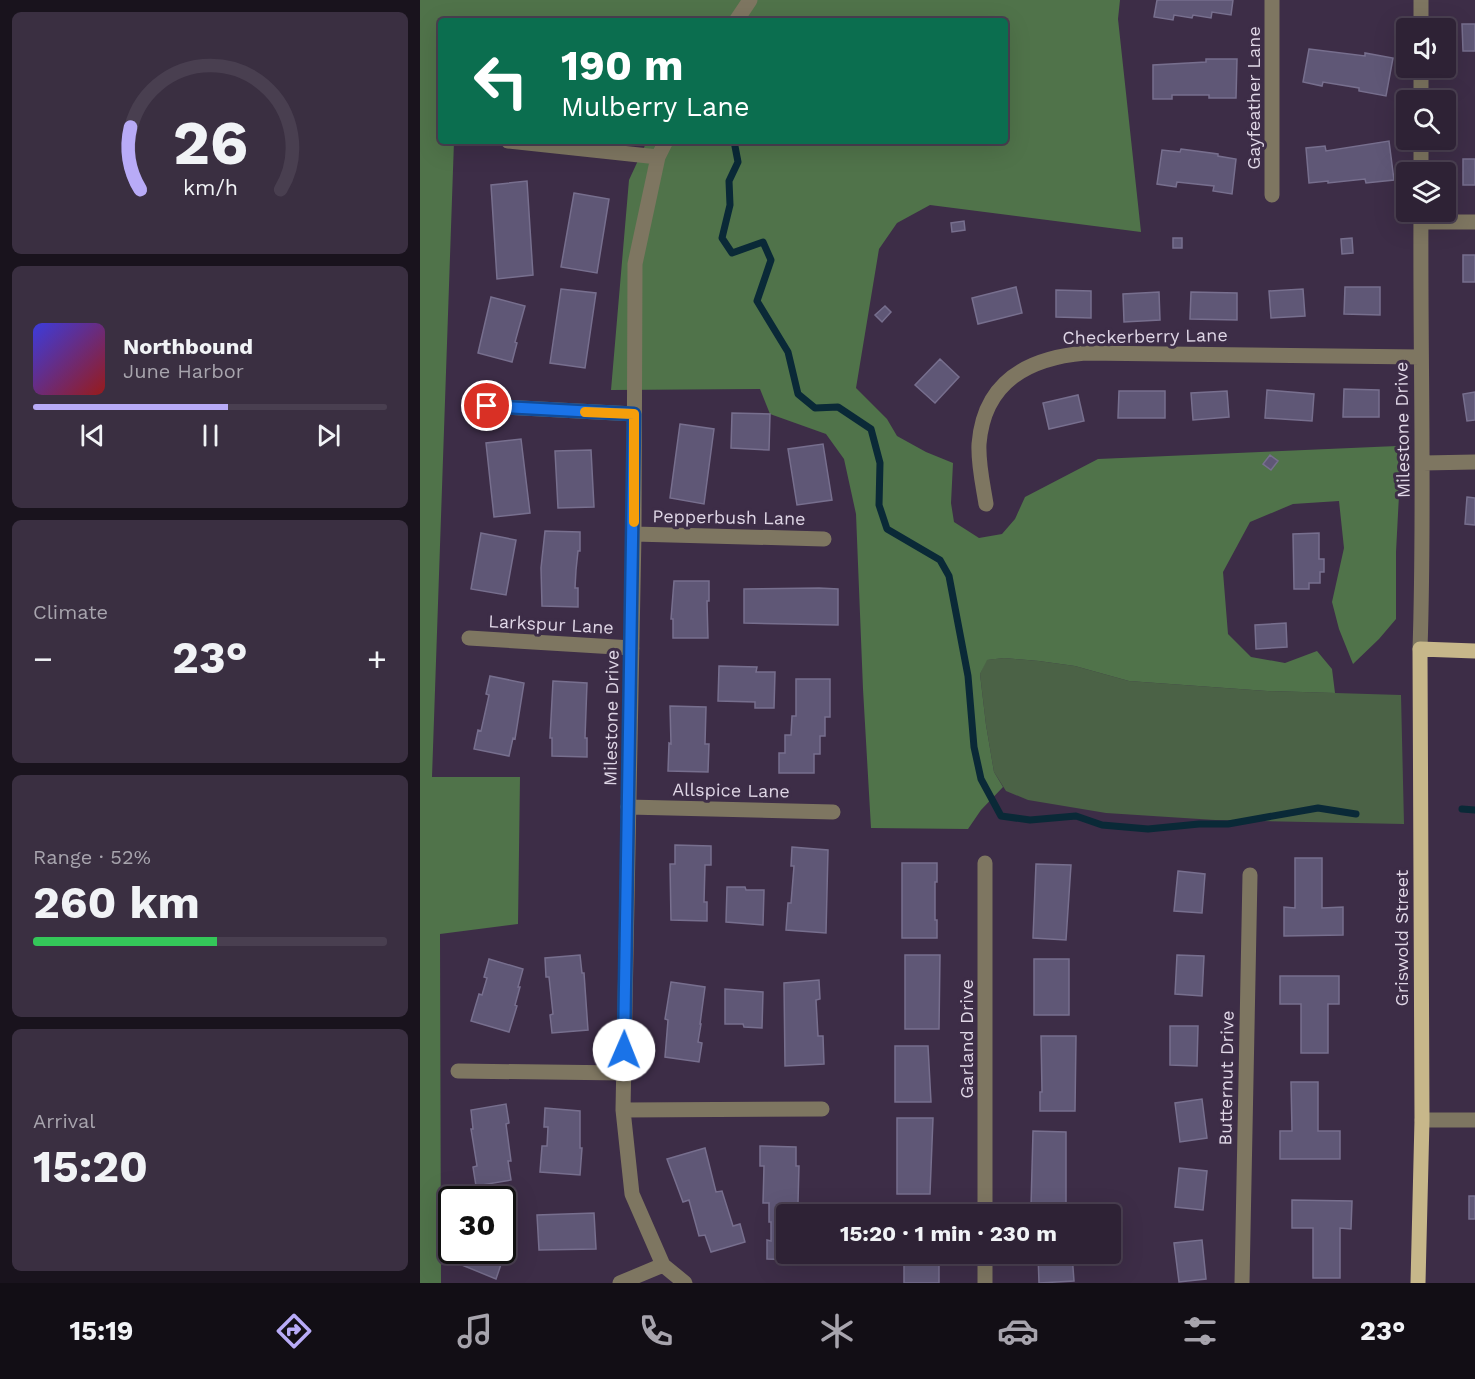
<!DOCTYPE html>
<meta charset="utf-8">
<style>
body{margin:0;font-family:"Work Sans",sans-serif;background:#3a2f41;color:#f1f3f6;height:100vh;display:flex;flex-direction:column;font-size:22px;white-space:nowrap}
*{box-sizing:border-box;margin:0}
p{font-size:20px;color:#a7a4ad}
.icon{flex:none;width:33px;height:33px;fill:none;stroke:currentColor;stroke-width:2;stroke-linecap:round;stroke-linejoin:round}
.map{position:relative;flex:1;overflow:hidden}
.details{display:flex;flex-direction:column;gap:12px;padding:12px;background:#19131d;width:420px}
.details>*{flex:none}
.hud{position:absolute;left:18px;top:18px;width:570px;height:126px;border-radius:6px;box-shadow:0 6px 24px #0002,0 0 0 2px #493f50;background:#0b6e4f;color:#fff;overflow:hidden}
.controls{position:absolute;left:976px;top:18px;display:grid;gap:12px}
.controls a{display:grid;place-items:center;width:60px;height:60px;border-radius:6px;background:#2e2235;box-shadow:0 6px 24px #0002,0 0 0 2px #493f50;font-size:30px}
.speed{position:absolute;left:18px;top:1186px;display:flex;gap:12px;font-size:30px;font-weight:700;text-align:center}
.speed>*{display:grid;place-content:center;width:78px;height:78px;border-radius:50%;background:#2e2235;box-shadow:0 6px 24px #0002,0 0 0 2px #493f50;line-height:1}
.speed .limit{border:3px solid #111;border-radius:9px;background:#fff;color:#111}
.pin{position:absolute;display:grid;place-items:center;width:51px;height:51px;color:#fff;margin:-26px;border:3px solid #fff;border-radius:50%;box-shadow:0 2px 6px #0007}
.me{position:absolute;width:66px;margin:-33px;rotate:1deg;stroke-linejoin:round;filter:drop-shadow(0 0 4px #0008)}
.turn{display:flex;align-items:center;gap:21px;height:126px;padding:0 24px;font-size:27px}
.turn .icon{width:78px;height:78px;stroke-width:2.5}
.turn b{display:block;font-size:42px;line-height:51px}
.big{font-size:45px;font-weight:700;line-height:1.1}
.details .widget{flex:1;display:flex;flex-direction:column;justify-content:center;gap:9px;min-width:0;padding:0 21px;border-radius:9px;background:#3a2f41}
.details .dial{align-items:center;gap:0}
.dial svg{height:156px;overflow:visible;fill:none;stroke:#493f50;stroke-width:7;stroke-linecap:round;text-anchor:middle}
.dial text{fill:#f1f3f6;stroke:none}
.song{display:flex;align-items:center;gap:18px}
.cover{width:72px;height:72px;border-radius:9px;background:linear-gradient(135deg,hsl(240 70% 55%),hsl(0 70% 35%))}
.played{height:6px;border-radius:3px;background:linear-gradient(90deg,#b8abf7 55%,#493f50 55%)}
.keys{display:flex;justify-content:space-around;direction:ltr}
.heat{display:flex;justify-content:space-between;align-items:center;font-size:33px;direction:ltr}
.charge{height:9px;border-radius:4px;background:linear-gradient(90deg,#34c759 52%,#493f50 0)}
.trip{position:absolute;left:356px;top:1204px;width:345px;height:60px;border-radius:6px;background:#2e2235;box-shadow:0 6px 24px #0002,0 0 0 2px #493f50;font-weight:700;line-height:60px;text-align:center}
.menu{display:flex;height:96px;justify-content:space-around;align-items:center;background:#120e15;color:#a7a4ad}
.menu .icon{width:42px;height:42px}
.menu .current{color:#b8abf7}
.menu b{font-size:27px;color:#f1f3f6}
main{display:flex;flex:1;min-height:0}
.map>svg:first-child{display:block}
</style>
<main>
<section class="details">
<div class="widget dial"><svg viewBox="0 0 100 80">
<path d="M14 69A42 42 0 1 1 86 69"/>
<path d="M14 69A42 42 0 0 1 9 37" stroke="#b8abf7"/>
<text x="50" y="56" font-size="32" font-weight="700">26</text>
<text x="50" y="72" font-size="11">km/h</text>
</svg></div>
<div class="widget">
<div class="song"><i class="cover"></i><div><b>Northbound</b><p>June Harbor</p></div></div>
<div class="played"></div>
<div class="keys"><svg class="icon" aria-label="previous" viewBox="0 0 24 24"><path d="M18 5L8 12l10 7zM5 5v14"/></svg><svg class="icon" aria-label="pause" viewBox="0 0 24 24"><path d="M8 5v14M16 5v14"/></svg><svg class="icon" aria-label="next" viewBox="0 0 24 24"><path d="M6 5l10 7-10 7zM19 5v14"/></svg></div>
</div>
<div class="widget"><p>Climate</p>
<div class="heat"><a>−</a><b class="big">23°</b><a>+</a></div>
</div>
<div class="widget"><p>Range · 52%</p><b class="big">260 km</b><div class="charge"></div></div>
<div class="widget"><p>Arrival</p><b class="big">15:20</b></div>
</section>
<div class="map">
<svg width="1055" height="1283" viewBox="0 0 1055 1283">
<rect width="100%" height="100%" fill="#3d2d47"/>
<path fill="#4b6246" d="M584 658 619 661 655 666 709 681 847 691 981 695 984 824 795 820 686 813 608 800 586 791 574 772 566 725 560 674 566 660Z"/>
<path fill="#50734a" d="M0 0H700L698 19 721 232 510 205 477 223 459 249 436 388 467 419 477 436 506 452 533 463 531 503 534 522 559 538 582 534 595 519 605 497 678 459 977 446 980 476 976 552V619L959 639 933 664 919 629 912 602 924 548 919 501 873 504 830 522 803 572 808 634 831 657 865 663 897 651 912 669 915 693 847 691 709 681 655 666 619 661 584 658 567 660 560 674 566 725 574 772 583 787 561 810 548 829 451 828 443 689 436 514 424 459 406 434 350 414 340 389 191 390 209 180 227 141H585V21H21V141H34L12 777H100L98 924 20 934 21 1283H0Z"/>
<g fill="none" stroke-linecap="round" stroke-linejoin="round">
<path stroke="#0a2937" stroke-width="7" d="M314 141 318 162 309 181 310 205 302 238 312 253 343 242 351 260 337 301 368 352 378 394 395 408 418 407 451 429 460 463 459 505 467 529 520 560 529 576 548 676 554 747 561 779 581 816 610 820 656 816 682 825 728 829 779 824H808L898 808 936 814
M1042 809 1055 810"/>
</g>
<path fill="#5f5776" stroke="#776f8e" stroke-width="1.5" d="M737 0H813L811 15 792 12 791 18 773 15 772 18 754 15 753 20 734 17Z
M1042 24H1055V51H1043Z
M889 49 945 56V53L973 58 966 96 939 91V88L903 82 902 86 883 82Z
M786 59H817L816 98H789V95H752V99H733V65L786 62Z
M969 141 974 180 946 183 945 179 908 183V181L889 183 886 148 905 146 906 151Z
M761 149 798 154V156L816 159 812 194 793 191 794 186 757 182 756 187 737 184 742 150 760 152Z
M1043 159H1055V185H1043Z
M107 181 113 275 77 279 71 185Z
M154 193 189 199 177 273 141 267Z
M544 221 545 230 532 232 531 223Z
M753 238H762V248H753Z
M932 238 933 253 922 254 921 239Z
M1043 255H1055V282H1043Z
M596 287 602 313 558 324 552 298Z
M925 287H960V315L924 314Z
M141 289 176 293 165 368 130 363Z
M883 289 885 316 851 318 849 291Z
M636 290 671 291V318L636 317Z
M739 292 740 320 704 322 703 294Z
M771 292 817 293V320L770 319Z
M71 297 105 306 95 342 97 343 92 362 58 353Z
M465 306 471 312 462 322 455 315Z
M520 359 539 377 515 403 495 385Z
M924 389 959 390V417H923Z
M847 390 894 394 892 421 845 418Z
M699 391H745V418H698Z
M807 391 809 417 773 420 771 393Z
M1055 392V420L1047 421 1043 394Z
M658 395 664 421 629 429 623 403Z
M312 413 350 414 349 450 311 448Z
M260 424 294 429 284 504 250 498Z
M101 439 110 513 74 517 66 443Z
M403 444 412 500 377 505 368 449Z
M171 450 174 507 138 508 135 451Z
M850 455 858 461 851 470 843 464Z
M1047 497 1055 498V525L1045 524Z
M125 531 160 532V551H158L156 570 155 588H158V607L122 606 121 568Z
M61 533 96 540 86 595 51 589Z
M899 533V559H904V572H900V583H889V589H874L873 534Z
M254 581H289V601H287L288 638H253V619H251Z
M399 588 418 589V625L324 623V589Z
M866 623 867 647 836 649 835 625Z
M299 666 337 667 336 672H355L354 708H335V702L298 701Z
M70 676 104 683 95 739 93 738 89 756 54 749 58 730 61 731 69 695 66 694Z
M376 679H410V717H405V736H400V754H394V773H359V753H365V735H371L372 716H376Z
M133 681 167 683 165 738H167V757L132 756V738H130Z
M250 706 286 707 285 744H289L288 772 248 771 249 743 251 744Z
M255 845 291 846V865H285L284 902H287V921L251 920 250 864H255Z
M372 847 408 850 406 933 366 930 368 903H371L374 866H371Z
M875 858H902V908L923 907V935L864 936V907L875 908Z
M482 863H517V882H515V920H517V938H482Z
M616 864 651 865 646 940 613 938Z
M758 871 785 874 782 913 754 911Z
M307 887H325L326 890H344L343 925 306 922Z
M160 955 162 973H164L168 1030 132 1033 130 1015 133 1014 129 977H126L125 958Z
M485 955H520L519 1029H485Z
M757 955 784 956 782 996 755 994Z
M69 959 103 969 98 987H100L95 1005 97 1006 89 1032 51 1021 59 994 62 995 67 978 64 977Z
M614 959H649V1015H614Z
M860 976H919V1004H908V1053H881V1004H860Z
M399 980 400 999 396 1000 398 1036H403L404 1064 365 1066 364 983Z
M251 982 285 987 280 1024H281L278 1042 282 1043 279 1062 245 1057 248 1020 245 1019Z
M305 989 343 992 342 1028 324 1027 323 1024H305Z
M750 1026H778L777 1066 750 1065Z
M621 1036H656L655 1111H620V1092H622Z
M475 1046H508L511 1102H475Z
M871 1082H898V1131H920V1159H860V1131H872Z
M782 1099 787 1138 760 1142 755 1103Z
M86 1104 89 1123 86 1124 91 1161H88L91 1180 56 1186 53 1167 57 1166 51 1129H53L51 1110Z
M125 1108 160 1111V1148H162L160 1175 120 1172 122 1146H127L128 1127H124Z
M477 1118H513L510 1194H477Z
M613 1131 646 1132V1206L611 1207Z
M340 1146 376 1147V1166H379L378 1203H383L382 1215H366V1254H383V1260L347 1259V1240L351 1241V1222H349V1203H343L344 1166H340Z
M285 1148 296 1192 302 1191 313 1226 320 1224 325 1242 291 1252 285 1235 279 1236 269 1200 263 1202 247 1159Z
M759 1168 787 1171 783 1210 755 1207Z
M1049 1196H1055V1219H1049Z
M872 1200 932 1201 931 1229 920 1228V1278H893V1228H872Z
M485 1210H517V1215H485Z
M174 1213 176 1249 119 1250 117 1215Z
M82 1221 97 1227 90 1244H88L76 1279 42 1265 48 1251H82Z
M782 1240 786 1279 759 1282 754 1243Z
M484 1254H519V1283H484Z
M618 1254H652L654 1281 619 1283Z"/>
<g fill="none" stroke-linecap="round" stroke-linejoin="round">
<path stroke="#7e7661" stroke-width="15" d="M852 0V195
M316 21 330 0
M1001 28V0
M1001 100V68
M88 141 238 157
M246 141 238 157 215 264 214 534 203 1110 212 1194 243 1265 265 1283
M1001 172V140
M1001 222H1055
M67 406 214 414
M1003 463 1055 462
M566 504C563 485 558 464 559 444 564 381 609 358 665 353L1000 357
M214 534 404 539
M49 638 212 648
M1000 649C1005 503 1000 357 1001 212
M208 807 413 812
M38 1071 204 1073
M203 1110 402 1109
M1002 1120H1055
M565 1215V863
M200 1283 243 1265
M565 1283V1254
M822 1283 830 875"/>
<path stroke="#c7b78a" stroke-width="15" d="M998 1283 1002 1120 1000 649 1055 651"/>
</g>
<g fill="none" stroke-linecap="round" stroke-linejoin="round">
<defs>
<path id="route" d="M67 406 214 414 204 1050"/>
</defs>
<use href="#route" stroke="#114b97" stroke-width="15"/>
<use href="#route" stroke="#1a73e8" stroke-width="10"/>
<path stroke="#f59e0b" stroke-width="10" d="M165 412 214 414V522"/>
</g>
<g text-anchor="middle" dominant-baseline="central" stroke-width="6" stroke-linejoin="round" paint-order="stroke">
<g font-size="18" fill="#dfd6e6" stroke="#3d2d47">
<text transform="translate(833 98) rotate(-90)">Gayfeather Lane</text>
<text transform="translate(725 336) rotate(-1)">Checkerberry Lane</text>
<text transform="translate(982 430) rotate(-91)">Milestone Drive</text>
<text transform="translate(309 517) rotate(1)">Pepperbush Lane</text>
<text transform="translate(131 624) rotate(3)">Larkspur Lane</text>
<text transform="translate(191 718) rotate(-89)">Milestone Drive</text>
<text transform="translate(311 790) rotate(1)">Allspice Lane</text>
<text transform="translate(981 938) rotate(-90)">Griswold Street</text>
<text transform="translate(546 1039) rotate(-90)">Garland Drive</text>
<text transform="translate(806 1078) rotate(-89)">Butternut Drive</text>
</g>
</g>
</svg>
<div class="controls">
<a><svg class="icon" aria-label="sound" viewBox="0 0 24 24"><path d="M4 9h4l5-4v14l-5-4H4zM17 9q2 3 0 6"/></svg></a>
<a><svg class="icon" aria-label="search" viewBox="0 0 24 24"><circle cx="10" cy="10" r="6"/><path d="M15 15l6 6"/></svg></a>
<a><svg class="icon" aria-label="layers" viewBox="0 0 24 24"><path d="M12 4l9 5-9 5-9-5zM3 14l9 5 9-5"/></svg></a>
</div>
<div class="speed"><div class="limit">30</div></div>
<div class="pin" style="left:67px;top:406px;background:#d93025"><svg class="icon" aria-label="arrive" viewBox="0 0 24 24"><path d="M6 21V4h12l-3 4 3 4H6"/></svg></div>
<svg class="me" style="left:204px;top:1050px" viewBox="-20 -20 40 40"><circle r="19" fill="#fff"/><path d="M0-13L10 11 0 6-10 11z" fill="#1a73e8"/></svg>
<div class="trip">15:20 · 1 min · 230 m</div>
<div class="hud">
<div class="turn"><svg class="icon" aria-label="left" viewBox="0 0 24 24"><path d="M17 20v-9H6M10 6l-5 5 5 5"/></svg><div><b>190 m</b>Mulberry Lane</div></div>
</div>
</div>
</main>
<nav class="menu">
<b>15:19</b>
<svg class="icon current" aria-label="directions" viewBox="0 0 24 24"><path d="M12 3l9 9-9 9-9-9zM9 14v-3h6M13 9l2 2-2 2"/></svg>
<svg class="icon" aria-label="music" viewBox="0 0 24 24"><path d="M9 18V5l10-2v13"/><circle cx="6" cy="18" r="3"/><circle cx="16" cy="16" r="3"/></svg>
<svg class="icon" aria-label="phone" viewBox="0 0 24 24"><path d="M5 4h4l2 5-3 2q2 4 5 5l2-3 5 2v4C11 20 4 13 5 4z"/></svg>
<svg class="icon" aria-label="climate" viewBox="0 0 24 24"><path d="M12 3v18M4 7l16 10M4 17L20 7"/></svg>
<svg class="icon" aria-label="car" viewBox="0 0 24 24"><path d="M5 17H2v-5l4-1 3-4h7l3 4 3 1v5h-3M9 17h6M6 11h13"/><circle cx="7" cy="17" r="2"/><circle cx="17" cy="17" r="2"/></svg>
<svg class="icon" aria-label="filters" viewBox="0 0 24 24"><path d="M4 7h16M4 17h16"/><circle cx="9" cy="7" r="2"/><circle cx="15" cy="17" r="2"/></svg>
<b>23°</b>
</nav>
